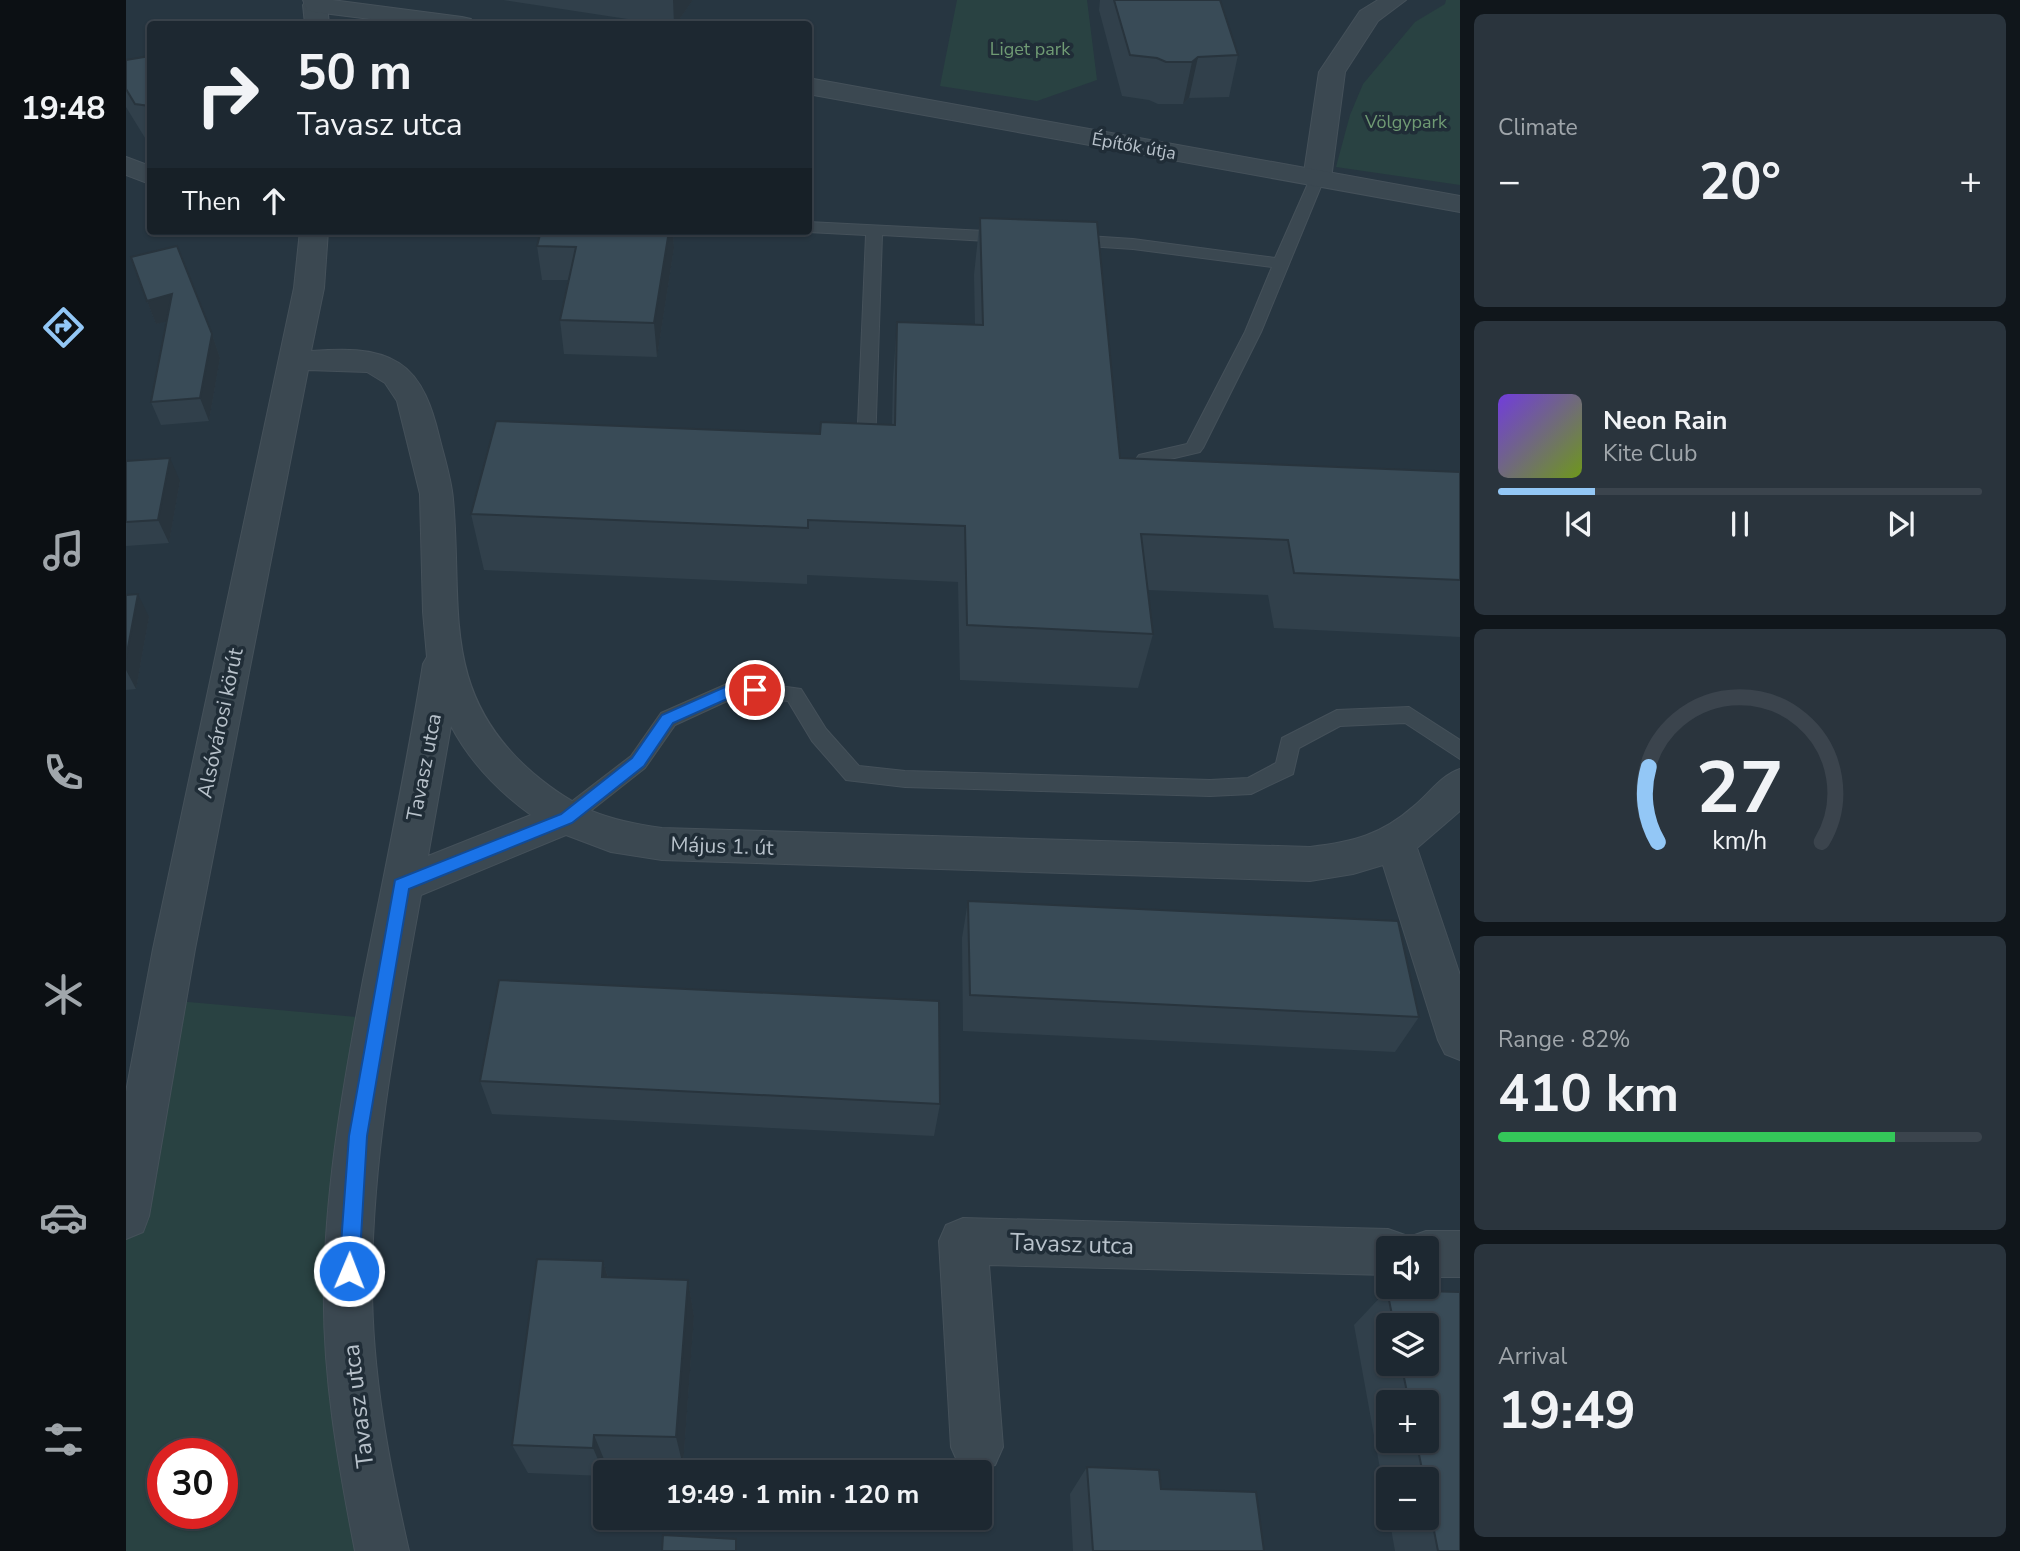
<!DOCTYPE html>
<meta charset="utf-8">
<style>
body{margin:0;font-family:"Nunito Sans",sans-serif;background:#2a343d;color:#f1f3f6;height:100vh;display:flex;flex-direction:column;font-size:26px;white-space:nowrap}
*{box-sizing:border-box;margin:0}
p{font-size:23px;color:#a0a6ab}
.icon{flex:none;width:38px;height:38px;fill:none;stroke:currentColor;stroke-width:2;stroke-linecap:round;stroke-linejoin:round}
.map{position:relative;flex:1;overflow:hidden}
.panel{display:flex;flex-direction:column;gap:14px;padding:14px;background:#10161b;width:560px}
.panel>*{flex:none}
.top-card{position:absolute;left:21px;top:21px;width:665px;height:214px;border-radius:7px;box-shadow:0 2px 5px #0004,0 0 0 2px #3b444d;background:#1d2831;color:#f1f3f6;overflow:hidden}
.buttons{position:absolute;left:1250px;top:1236px;display:grid;gap:14px}
.buttons a{display:grid;place-items:center;width:63px;height:63px;border-radius:7px;background:#1d2831;box-shadow:0 2px 5px #0004,0 0 0 2px #3b444d;font-size:35px}
.speed{position:absolute;left:21px;top:1438px;display:flex;gap:14px;font-size:35px;font-weight:700;text-align:center}
.speed>*{display:grid;place-content:center;width:91px;height:91px;border-radius:50%;background:#1d2831;box-shadow:0 2px 5px #0004,0 0 0 2px #3b444d;line-height:1}
.speed .limit{border:10px solid #d22;background:#fff;color:#111}
.pin{position:absolute;display:grid;place-items:center;width:60px;height:60px;color:#fff;margin:-30px;border:4px solid #fff;border-radius:50%;box-shadow:0 2px 7px #0007}
.me{position:absolute;width:77px;margin:-38px;rotate:1deg;stroke-linejoin:round;filter:drop-shadow(0 0 5px #0008)}
.turn{display:flex;align-items:center;gap:24px;height:147px;padding:0 35px;font-size:32px}
.turn .icon{width:91px;height:91px;stroke-width:2.5}
.turn b{display:block;font-size:49px;line-height:60px}
.then{display:flex;align-items:center;height:66px;padding:0 35px;background:#0003;gap:14px;font-size:26px}
.big{font-size:52px;font-weight:700;line-height:1.1}
.panel .widget{flex:1;display:flex;flex-direction:column;justify-content:center;gap:10px;min-width:0;padding:0 24px;border-radius:10px;background:#2a343d}
.panel .dial{align-items:center;gap:0}
.dial svg{height:182px;overflow:visible;fill:none;stroke:#3b444d;stroke-width:7;stroke-linecap:round;text-anchor:middle}
.dial text{fill:#f1f3f6;stroke:none}
.song{display:flex;align-items:center;gap:21px}
.cover{width:84px;height:84px;border-radius:10px;background:linear-gradient(135deg,hsl(260 70% 55%),hsl(80 70% 35%))}
.played{height:7px;border-radius:4px;background:linear-gradient(90deg,#93c7f6 20%,#3b444d 20%)}
.keys{display:flex;justify-content:space-around;direction:ltr}
.heat{display:flex;justify-content:space-between;align-items:center;font-size:38px;direction:ltr}
.charge{height:10px;border-radius:5px;background:linear-gradient(90deg,#34c759 82%,#3b444d 0)}
.trip{position:absolute;left:467px;top:1460px;width:399px;height:70px;border-radius:7px;background:#1d2831;box-shadow:0 2px 5px #0004,0 0 0 2px #3b444d;font-weight:700;line-height:70px;text-align:center}
main{display:flex;flex:1;min-height:0}
.tabs{display:flex;flex-direction:column;width:126px;justify-content:space-around;align-items:center;background:#0c1014;color:#a0a6ab}
.tabs .icon{width:49px;height:49px}
.tabs .active{color:#93c7f6}
.tabs b{font-size:32px;color:#f1f3f6}
.map>svg:first-child{display:block}
</style>
<main>
<nav class="tabs">
<b>19:48</b>
<svg class="icon active" aria-label="directions" viewBox="0 0 24 24"><path d="M12 3l9 9-9 9-9-9zM9 14v-3h6M13 9l2 2-2 2"/></svg>
<svg class="icon" aria-label="music" viewBox="0 0 24 24"><path d="M9 18V5l10-2v13"/><circle cx="6" cy="18" r="3"/><circle cx="16" cy="16" r="3"/></svg>
<svg class="icon" aria-label="phone" viewBox="0 0 24 24"><path d="M5 4h4l2 5-3 2q2 4 5 5l2-3 5 2v4C11 20 4 13 5 4z"/></svg>
<svg class="icon" aria-label="climate" viewBox="0 0 24 24"><path d="M12 3v18M4 7l16 10M4 17L20 7"/></svg>
<svg class="icon" aria-label="car" viewBox="0 0 24 24"><path d="M5 17H2v-5l4-1 3-4h7l3 4 3 1v5h-3M9 17h6M6 11h13"/><circle cx="7" cy="17" r="2"/><circle cx="17" cy="17" r="2"/></svg>
<svg class="icon" aria-label="filters" viewBox="0 0 24 24"><path d="M4 7h16M4 17h16"/><circle cx="9" cy="7" r="2"/><circle cx="15" cy="17" r="2"/></svg>
</nav>
<div class="map">
<svg width="1334" height="1551" viewBox="0 0 1334 1551">
<rect width="100%" height="100%" fill="#273641"/>
<path fill="#294242" fill-rule="evenodd" d="M831 0H961L971 80 911 101 814 86Z
M1320 0H1334V185L1210 167 1224 115 1237 84 1289 22 1319 4Z
M40 1000 253 1019 232 1136 256 1551H0V1216ZM37 1454H96V1514H37Z"/>
<g fill="none" stroke-linecap="round" stroke-linejoin="round">
<defs>
<path id="service" d="M1191 175 1198 179 1135 332 1077 448 1074 452 1019 465 1013 463 1010 459 1013 455 1061 444 1119 332 1146 267 1007 249 946 245 938 240 946 235 1007 239 1149 258 1184 179Z
M682 222 879 232 887 237 879 242 756 235 749 448 740 454 731 448 740 235 682 232 680 231H682Z
M610 680 675 689 700 729 733 766 779 771 1084 780 1122 778 1150 763 1156 738 1211 710 1283 707 1334 740V759L1279 723 1214 726 1173 748 1167 774 1125 794 1084 796 779 787 720 780 686 741 662 701 612 696 549 725 519 768 448 824 440 827 432 824 429 818 432 812 505 756 535 713Z"/>
<path id="minor" d="M181 0H197L201 5 203 24H179L177 5Z
M1252 0H1280L1252 21 1219 72 1205 179 1201 185 1191 187 1181 185 1177 179 1193 72 1234 11Z
M0 157 24 166V184L0 175Z
M174 231H202L198 288 185 351C214 349 248 347 273 363 297 378 307 411 313 436 318 457 325 477 327 499 337 607 313 692 407 773 451 810 480 820 536 828L1184 847C1227 842 1255 835 1288 806 1304 793 1314 776 1334 769V811L1291 848 1334 975V1060L1319 1054 1312 1040 1257 865 1227 874 1184 881 536 860 485 852 440 835 295 895C272 1023 246 1153 246 1284 246 1374 263 1463 283 1551H229C212 1463 196 1374 198 1284 200 1182 218 1080 237 980 258 875 280 771 297 664L301 657 297 612 294 494 271 401 259 383 241 372 182 370 69 949 23 1216 17 1232 0 1239V1092L27 949 168 288ZM325 726C344 762 372 791 405 815L302 856Z
M837 1218 1262 1229 1279 1235 1281 1242 1283 1237 1300 1231H1334V1277H1300V1248H1262V1275L863 1265 877 1447 869 1465 849 1472 833 1465 825 1447 813 1241 820 1225Z"/>
<path id="tertiary" d="M177 0H206L336 17 345 19 348 24H284L189 12 181 10Z
M682 78 1334 196V212L682 94Z"/>
</defs>
<use href="#service" stroke="#45515a" stroke-width="2"/>
<use href="#minor" stroke="#45515a" stroke-width="2"/>
<use href="#tertiary" stroke="#45515a" stroke-width="2"/>
<use href="#service" fill="#3b4851" fill-rule="evenodd"/>
<use href="#minor" fill="#3b4851" fill-rule="evenodd"/>
<use href="#tertiary" fill="#3b4851" fill-rule="evenodd"/>
</g>
<path fill="#31404b" fill-rule="evenodd" d="M377 0H567L550 24H534Z
M974 0H1094L1112 55 1103 97 1063 98 1057 104H1032L1023 100 996 96 973 10Z
M24 56V146L0 107V60Z
M854 218 994 458 1334 472V637L1148 628 1142 595 1022 590 1027 634 1012 688 834 680 832 582 681 575V584L358 570 345 514 694 434 766 425 767 379 771 322 849 325 848 275Z
M415 231H547L548 248 531 357 438 354 434 320 442 280H416L411 246Z
M21 301 86 334 94 358 83 421 35 425 25 402 40 321 30 324Z
M0 461 54 481 43 543 0 546Z
M0 595 23 617 10 689 0 690Z
M842 901 1293 1017 1269 1052 837 1031 836 938Z
M354 1081 814 1104 808 1136 366 1114Z
M477 1261 482 1277 562 1280 568 1316 557 1466 480 1464 479 1476 402 1473 386 1445Z
M1261 1290 1334 1292V1551H1269L1263 1517H1300V1479H1262V1513L1228 1325ZM1262 1325H1300V1363H1262ZM1262 1402H1300V1440H1262Z
M961 1467 1035 1489 1138 1551H947L944 1494Z"/>
<path fill="#28343d" d="M547 0H567L550 24H548Z
M1072 57 1063 98 1057 104 1066 62Z
M543 231H547L548 248 531 357 528 323Z
M46 294 54 318 30 324 21 301Z
M86 334 94 358 83 421 74 398Z
M44 458 54 481 43 543 32 520Z
M12 594 23 617 10 689 0 670V658Z
M477 1261 488 1298 476 1277Z
M562 1280 568 1316 557 1466 550 1437Z
M468 1435 480 1464 479 1476 467 1448Z"/>
<path fill="#394b57" stroke="#28343d" stroke-width="2" d="M988 0H1094L1112 55 1072 57 1066 62H1040L1031 58 1004 55Z
M24 56V106L9 104 0 89V60Z
M854 218 971 222 994 458 1334 472V580L1168 573 1162 540 1015 534 1027 634 841 625 839 526 682 520V528L345 514 370 421 694 434 695 422 769 425 771 322 857 325Z
M415 231H543L528 323 434 320 450 247 411 246Z
M51 246 86 334 74 398 25 402 46 294 21 301 5 257Z
M44 458 32 520 0 522V461Z
M12 594 0 658V595Z
M842 901 1272 921 1293 1017 844 995Z
M373 980 813 1001 814 1104 354 1081Z
M411 1259 477 1261 476 1277 562 1280 550 1437 468 1435 467 1448 386 1445Z
M1261 1290 1334 1292V1551H1312L1300 1490V1479H1298L1290 1440H1300V1402H1283L1275 1363H1300V1325H1268Z
M961 1467 1033 1470 1035 1489 1130 1492 1138 1551H967Z
M537 1535 610 1539V1551H536Z"/>
<path fill="#1a73e8" stroke="#114b97" stroke-width="2" d="M610 682 629 684 637 690 629 696 612 694 547 723 518 766 446 823 283 889 241 1136 233 1271 230 1278 223 1281 216 1278 213 1271 223 1136 269 880 435 814 506 758 536 715Z"/>
<g text-anchor="middle" dominant-baseline="central" stroke-width="7" stroke-linejoin="round" paint-order="stroke">
<g font-size="18" fill="#709b74" stroke="#202d37">
<text x="904" y="49">Liget park</text>
<text x="1280" y="122">Völgypark</text>
</g>
<g font-size="18" fill="#b8c2cb" stroke="#202d37">
<text transform="translate(1008 146) rotate(10)">Építők útja</text>
</g>
<g font-size="21" fill="#b8c2cb" stroke="#202d37">
<text transform="translate(94 723) rotate(-78)">Alsóvárosi körút</text>
<text transform="translate(298 767) rotate(-79)">Tavasz utca</text>
<text transform="translate(596 846) rotate(2)">Május 1. út</text>
</g>
<g font-size="24" fill="#b8c2cb" stroke="#202d37">
<text transform="translate(946 1244) rotate(2)">Tavasz utca</text>
<text transform="translate(232 1406) rotate(-97)">Tavasz utca</text>
</g>
</g>
</svg>
<div class="buttons">
<a><svg class="icon" aria-label="sound" viewBox="0 0 24 24"><path d="M4 9h4l5-4v14l-5-4H4zM17 9q2 3 0 6"/></svg></a>
<a><svg class="icon" aria-label="layers" viewBox="0 0 24 24"><path d="M12 4l9 5-9 5-9-5zM3 14l9 5 9-5"/></svg></a>
<a>+</a>
<a>−</a>
</div>
<div class="speed"><div class="limit">30</div></div>
<div class="pin" style="left:629px;top:690px;background:#d93025"><svg class="icon" aria-label="arrive" viewBox="0 0 24 24"><path d="M6 21V4h12l-3 4 3 4H6"/></svg></div>
<svg class="me" style="left:223px;top:1271px" viewBox="-20 -20 40 40"><circle r="17" fill="#1a73e8" stroke="#fff" stroke-width="3"/><path d="M0-11L8 9 0 5-8 9z" fill="#fff"/></svg>
<div class="trip">19:49 · 1 min · 120 m</div>
<div class="top-card">
<div class="turn"><svg class="icon" aria-label="right" viewBox="0 0 24 24"><path d="M7 20v-9h11M14 6l5 5-5 5"/></svg><div><b>50 m</b>Tavasz utca</div></div>
<div class="then">Then<svg class="icon" aria-label="ahead" viewBox="0 0 24 24"><path d="M12 20V5M6 11l6-6 6 6"/></svg></div>
</div>
</div>
<section class="panel">
<div class="widget"><p>Climate</p>
<div class="heat"><a>−</a><b class="big">20°</b><a>+</a></div>
</div>
<div class="widget">
<div class="song"><i class="cover"></i><div><b>Neon Rain</b><p>Kite Club</p></div></div>
<div class="played"></div>
<div class="keys"><svg class="icon" aria-label="previous" viewBox="0 0 24 24"><path d="M18 5L8 12l10 7zM5 5v14"/></svg><svg class="icon" aria-label="pause" viewBox="0 0 24 24"><path d="M8 5v14M16 5v14"/></svg><svg class="icon" aria-label="next" viewBox="0 0 24 24"><path d="M6 5l10 7-10 7zM19 5v14"/></svg></div>
</div>
<div class="widget dial"><svg viewBox="0 0 100 80">
<path d="M14 69A42 42 0 1 1 86 69"/>
<path d="M14 69A42 42 0 0 1 10 36" stroke="#93c7f6"/>
<text x="50" y="56" font-size="32" font-weight="700">27</text>
<text x="50" y="72" font-size="11">km/h</text>
</svg></div>
<div class="widget"><p>Range · 82%</p><b class="big">410 km</b><div class="charge"></div></div>
<div class="widget"><p>Arrival</p><b class="big">19:49</b></div>
</section>
</main>
